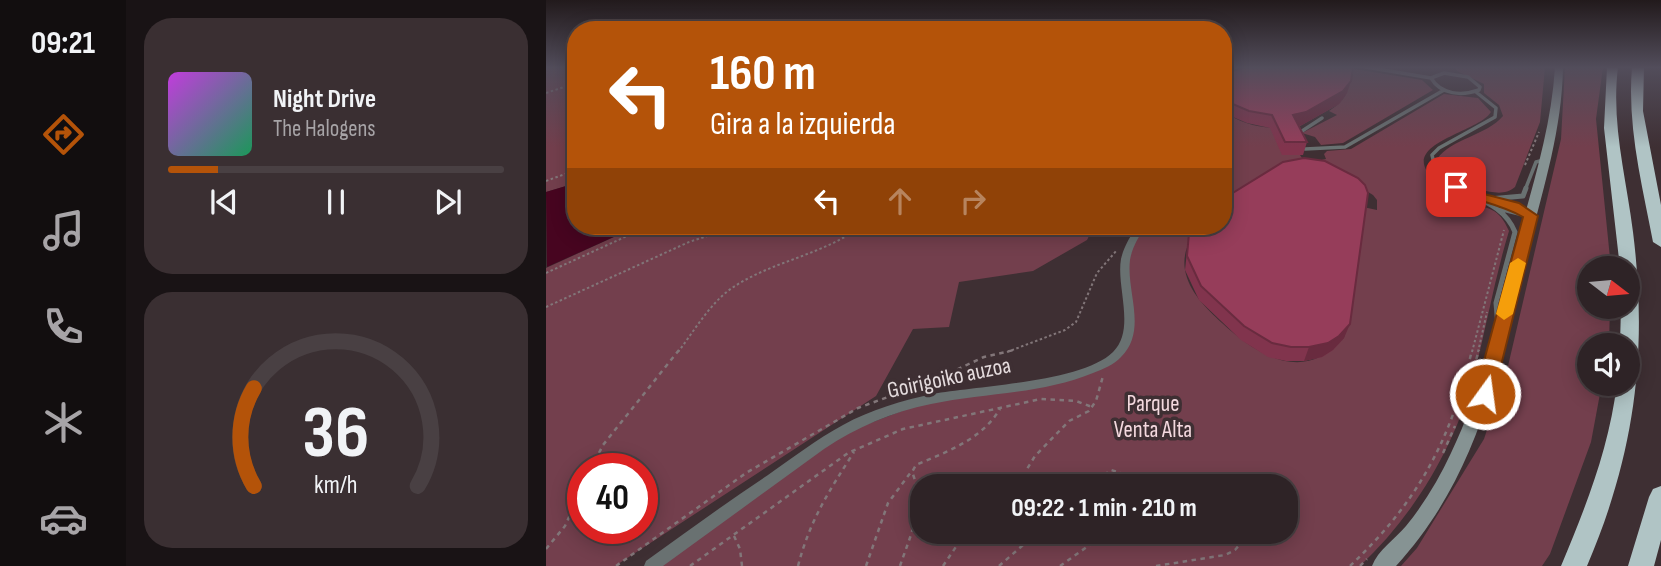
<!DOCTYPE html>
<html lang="es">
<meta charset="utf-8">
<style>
body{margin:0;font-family:"Sofia Sans Condensed",sans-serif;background:#3a2f32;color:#f1f3f6;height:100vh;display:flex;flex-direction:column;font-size:26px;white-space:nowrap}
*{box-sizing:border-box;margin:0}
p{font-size:23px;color:#a7a4a7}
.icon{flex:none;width:38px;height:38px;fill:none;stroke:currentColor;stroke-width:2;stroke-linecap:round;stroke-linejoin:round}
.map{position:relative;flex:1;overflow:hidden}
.panel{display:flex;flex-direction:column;gap:18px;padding:18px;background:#191315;width:420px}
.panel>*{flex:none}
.banner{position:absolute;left:21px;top:21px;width:665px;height:214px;border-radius:28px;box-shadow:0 4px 18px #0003,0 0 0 2px #494043;background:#b45309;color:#fff;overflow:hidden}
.needle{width:46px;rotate:106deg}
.tools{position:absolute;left:1031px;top:256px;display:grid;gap:14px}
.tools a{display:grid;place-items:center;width:63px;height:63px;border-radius:50%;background:#2e2326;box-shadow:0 4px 18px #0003,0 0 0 2px #494043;font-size:35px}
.speed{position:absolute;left:21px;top:453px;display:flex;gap:14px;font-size:35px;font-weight:700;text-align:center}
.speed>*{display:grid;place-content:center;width:91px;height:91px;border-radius:50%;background:#2e2326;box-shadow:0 4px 18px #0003,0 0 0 2px #494043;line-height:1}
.speed .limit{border:10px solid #d22;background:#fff;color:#111}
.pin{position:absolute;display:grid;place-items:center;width:60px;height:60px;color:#fff;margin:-30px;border-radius:14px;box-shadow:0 4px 10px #0006}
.me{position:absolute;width:77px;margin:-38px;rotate:14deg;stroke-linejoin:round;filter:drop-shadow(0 0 5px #0008)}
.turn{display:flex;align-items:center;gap:24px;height:147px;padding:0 28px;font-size:32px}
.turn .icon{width:91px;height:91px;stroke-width:2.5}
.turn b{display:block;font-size:49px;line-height:60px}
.lanes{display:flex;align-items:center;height:66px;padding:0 28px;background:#0003;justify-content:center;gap:35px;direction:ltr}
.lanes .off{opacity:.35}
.panel .widget{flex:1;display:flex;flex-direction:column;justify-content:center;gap:10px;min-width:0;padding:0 24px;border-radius:28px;background:#3a2f32}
.panel .dial{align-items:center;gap:0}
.dial svg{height:182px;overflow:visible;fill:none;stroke:#494043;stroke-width:7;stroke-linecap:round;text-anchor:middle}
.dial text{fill:#f1f3f6;stroke:none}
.song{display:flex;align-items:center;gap:21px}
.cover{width:84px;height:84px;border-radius:10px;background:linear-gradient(135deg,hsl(290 70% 55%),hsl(150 70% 35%))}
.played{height:7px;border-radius:4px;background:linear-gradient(90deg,#b45309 15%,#494043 15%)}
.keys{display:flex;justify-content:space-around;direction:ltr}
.trip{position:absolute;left:364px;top:474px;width:388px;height:70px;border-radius:28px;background:#2e2326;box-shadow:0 4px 18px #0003,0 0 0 2px #494043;font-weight:700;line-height:70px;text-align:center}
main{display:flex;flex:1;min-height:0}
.tab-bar{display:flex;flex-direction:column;width:126px;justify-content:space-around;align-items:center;background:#120e0f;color:#a7a4a7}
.tab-bar .icon{width:49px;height:49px}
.tab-bar .on{color:#b45309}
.tab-bar b{font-size:32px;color:#f1f3f6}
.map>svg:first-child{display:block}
</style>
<main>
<nav class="tab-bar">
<b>09:21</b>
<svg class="icon on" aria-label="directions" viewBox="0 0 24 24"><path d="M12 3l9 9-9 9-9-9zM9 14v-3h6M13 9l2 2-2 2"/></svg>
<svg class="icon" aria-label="music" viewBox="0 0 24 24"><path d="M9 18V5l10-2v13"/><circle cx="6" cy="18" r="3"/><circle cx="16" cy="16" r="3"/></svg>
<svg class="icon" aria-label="phone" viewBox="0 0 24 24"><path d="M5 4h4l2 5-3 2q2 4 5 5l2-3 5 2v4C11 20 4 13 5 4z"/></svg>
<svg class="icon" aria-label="climate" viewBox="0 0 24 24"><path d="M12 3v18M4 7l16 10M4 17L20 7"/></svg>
<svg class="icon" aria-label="car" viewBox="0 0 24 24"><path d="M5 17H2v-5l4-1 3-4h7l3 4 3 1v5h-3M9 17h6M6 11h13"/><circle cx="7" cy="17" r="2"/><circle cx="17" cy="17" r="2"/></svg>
</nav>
<section class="panel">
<div class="widget">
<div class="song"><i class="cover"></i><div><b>Night Drive</b><p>The Halogens</p></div></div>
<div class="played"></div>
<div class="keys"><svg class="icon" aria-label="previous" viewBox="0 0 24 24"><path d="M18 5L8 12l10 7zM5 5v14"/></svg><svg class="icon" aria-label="pause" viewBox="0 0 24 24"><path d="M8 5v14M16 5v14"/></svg><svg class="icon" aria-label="next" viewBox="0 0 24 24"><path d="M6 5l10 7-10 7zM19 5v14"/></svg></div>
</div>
<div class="widget dial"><svg viewBox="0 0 100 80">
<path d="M14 69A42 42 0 1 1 86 69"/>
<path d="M14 69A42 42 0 0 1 14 26" stroke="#b45309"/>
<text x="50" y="56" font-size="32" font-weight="700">36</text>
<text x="50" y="72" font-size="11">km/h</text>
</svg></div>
</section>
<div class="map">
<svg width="1115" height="566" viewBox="0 0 1115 566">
<rect width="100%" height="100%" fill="#3e2f33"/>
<path fill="#733f4d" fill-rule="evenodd" d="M0 67H30V183L0 192Z
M796 67 876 80 887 90 797 143 775 145 769 137 756 133 791 115 783 111C802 99 807 87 796 67Z
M909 67H999L994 122 969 187C958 196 947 192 934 190L931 194 926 192 929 188 913 180 906 182 893 168 891 159C906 138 940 136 957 116L953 105 938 93V84L911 71Z
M1019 67H1057L1050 119 1065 268H1043V306H1064L1063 344 1043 345V383H1056L1045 442 1004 554 996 566H855L871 548 938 439 962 366 1015 139Z
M898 94 932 98 945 112C934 130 874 140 878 164 880 177 898 181 900 194 906 198 914 204 921 205 943 207 953 208 963 231 949 277 941 324 929 371 910 445 870 513 814 566H105L290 436 385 400 511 378 549 368 582 340 577 261 595 226H655C644 238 636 252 639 270 643 292 660 308 676 323 712 356 758 384 798 338L817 207 831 210V200L827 195 771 161 780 159 778 154 781 151 805 149ZM376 486H740V532H376Z
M677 111C700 128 729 131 756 125L750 129 736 155H754L758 161 677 210Z
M92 226H548L541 240 487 271 413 282 403 327 367 329 330 396 69 566H0V268ZM37 469H96V528H37Z"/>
<path fill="#470520" d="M30 183V226H92L1 267 0 192Z"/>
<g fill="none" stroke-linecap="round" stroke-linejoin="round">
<path stroke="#827679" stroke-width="2" stroke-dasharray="2.5 2.5" stroke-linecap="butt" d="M0 93 30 83
M979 165 993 132
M0 181 30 170
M0 273 103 226
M0 307 143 242 192 226
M132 352C149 330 165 301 189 286 228 261 275 255 313 228L303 226
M461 352 519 330 530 322 551 273 571 250
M926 352 958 230
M932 352 941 312"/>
<path stroke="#827679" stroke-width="2.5" stroke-dasharray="4.5 4.5" stroke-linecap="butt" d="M915 411 933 350
M897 453 909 426
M45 469 57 445 133 350
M468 486 480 478
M482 486 481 469 489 456 523 421 543 411 550 401 557 376
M544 486 565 470 616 486
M587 486 590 478
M188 536 194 549 196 566
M0 549 19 526 37 486
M70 566 200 473 312 408 388 380 438 357 468 350
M144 566 302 453 357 429 495 399 530 401 546 407
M252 566C264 520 283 491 308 452
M320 566 342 503 365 472
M354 566C365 533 380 505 366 472L370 465C402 451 435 440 454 409
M397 566 420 532
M453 566 492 532
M514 566 562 532
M610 566 679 555 689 550 695 543 694 532
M804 566C872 502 905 440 926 350
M814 566 821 559"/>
<path stroke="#697171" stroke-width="3.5" d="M820 67 885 78
M898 73 922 77 934 87 933 90C916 96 895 95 885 78Z
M753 133 776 118
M759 149 799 147 898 90
M916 190 889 168 886 155 893 148 949 117 950 108 930 92
M979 190 990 162 998 160"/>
<path stroke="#697171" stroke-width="5" d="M912 188C935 200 959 207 969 232L950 303 952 326
M943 199 977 196 980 188
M953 202 968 206 985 216
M956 209 984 216"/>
<path fill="#697171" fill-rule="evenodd" d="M686 67H697L677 74V70Z
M591 226H599C593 237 586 247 584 260 580 292 602 330 575 357 568 365 557 369 547 373 496 394 439 393 385 404 346 412 311 427 278 449L117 566H98L100 561C140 532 180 503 222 475 246 458 271 439 297 425 324 410 357 400 387 394 431 386 537 382 567 352 590 329 570 287 575 259 578 246 584 237 591 226Z"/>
<path fill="#869393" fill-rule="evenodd" d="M1009 67H1017C1016 129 998 186 983 245 953 363 935 473 850 566H826C832 550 849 539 860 526 878 504 893 479 905 453 935 391 950 321 968 255 984 192 1005 133 1009 67Z"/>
<path fill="#b0c4c5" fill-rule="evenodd" d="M1061 67H1072C1065 124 1080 176 1087 232 1102 352 1089 454 1041 566H1015C1040 506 1063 449 1071 383H1082V345H1074L1075 306H1082V268H1074L1058 128Z
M1086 67H1098L1097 111 1115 205V247L1107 242C1096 184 1081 127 1086 67Z
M1115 486V540L1108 566H1082L1103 497 1107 489Z"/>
</g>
<path fill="#81344d" d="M677 79 805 81 801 93 793 104 756 125 752 126 761 142 757 155H736L724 128 701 123 680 114 677 110Z
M643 233 798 338 787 350 776 357 758 361H740L722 357 695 340 653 300 639 270Z"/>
<path fill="#692b3f" d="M805 81 801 93 793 104 756 125 744 128 747 115Z
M804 324 798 338 787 350 776 357 758 361 763 347Z"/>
<path fill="#963d5a" stroke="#692b3f" stroke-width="2" d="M699 67H807V68L805 81 797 91 760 112 747 115 761 142H739L726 115 703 111 682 102 677 96V79L684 72Z
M758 158 779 161 812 178 819 185 822 193 804 324 793 336 782 343 763 347H745L726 343 698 326 655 286 641 256 643 233 647 226H677V199L737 162Z"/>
<linearGradient id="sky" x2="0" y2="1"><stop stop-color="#221a1c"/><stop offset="0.46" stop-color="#524d5b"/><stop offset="1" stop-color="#524d5b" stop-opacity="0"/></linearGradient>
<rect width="1115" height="147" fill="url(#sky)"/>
<path fill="#b45309" stroke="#753606" stroke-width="2" d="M910 183 938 194 973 203 992 216 948 394 945 400 939 402 932 400 929 394 977 217C955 204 929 201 905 190V184Z"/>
<path fill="#f59e0b" d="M972 258 980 263 967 314 958 320 950 314 964 263Z"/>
<g text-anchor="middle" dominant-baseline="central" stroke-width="7" stroke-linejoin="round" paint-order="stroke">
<g font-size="23" fill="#e5dcde" stroke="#3e2f33">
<text transform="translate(403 378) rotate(-12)">Goirigoiko auzoa</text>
</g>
<g font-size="23" fill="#f4d9df" stroke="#3e2f33">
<text x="607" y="404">Parque<tspan x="607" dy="26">Venta Alta</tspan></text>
</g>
</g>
</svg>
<div class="tools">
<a><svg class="needle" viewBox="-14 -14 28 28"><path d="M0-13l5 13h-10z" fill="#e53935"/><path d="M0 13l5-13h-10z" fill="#a7a4a7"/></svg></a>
<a><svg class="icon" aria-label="sound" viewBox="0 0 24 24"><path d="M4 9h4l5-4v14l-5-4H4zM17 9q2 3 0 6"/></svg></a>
</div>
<div class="speed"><div class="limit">40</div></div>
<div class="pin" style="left:910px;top:187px;background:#d93025"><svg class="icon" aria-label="arrive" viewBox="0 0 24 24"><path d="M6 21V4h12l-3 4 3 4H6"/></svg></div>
<svg class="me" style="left:939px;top:394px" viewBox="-20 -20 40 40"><circle r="17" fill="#b45309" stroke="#fff" stroke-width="3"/><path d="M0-11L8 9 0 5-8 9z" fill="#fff"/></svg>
<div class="trip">09:22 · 1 min · 210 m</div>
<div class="banner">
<div class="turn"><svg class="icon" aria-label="left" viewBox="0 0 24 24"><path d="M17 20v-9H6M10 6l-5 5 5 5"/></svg><div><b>160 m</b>Gira a la izquierda</div></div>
<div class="lanes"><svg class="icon" aria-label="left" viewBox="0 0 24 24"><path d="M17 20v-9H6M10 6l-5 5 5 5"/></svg><svg class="icon off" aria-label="ahead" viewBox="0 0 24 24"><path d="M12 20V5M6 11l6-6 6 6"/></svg><svg class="icon off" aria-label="right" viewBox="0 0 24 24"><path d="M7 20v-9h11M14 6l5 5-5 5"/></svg></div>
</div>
</div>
</main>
